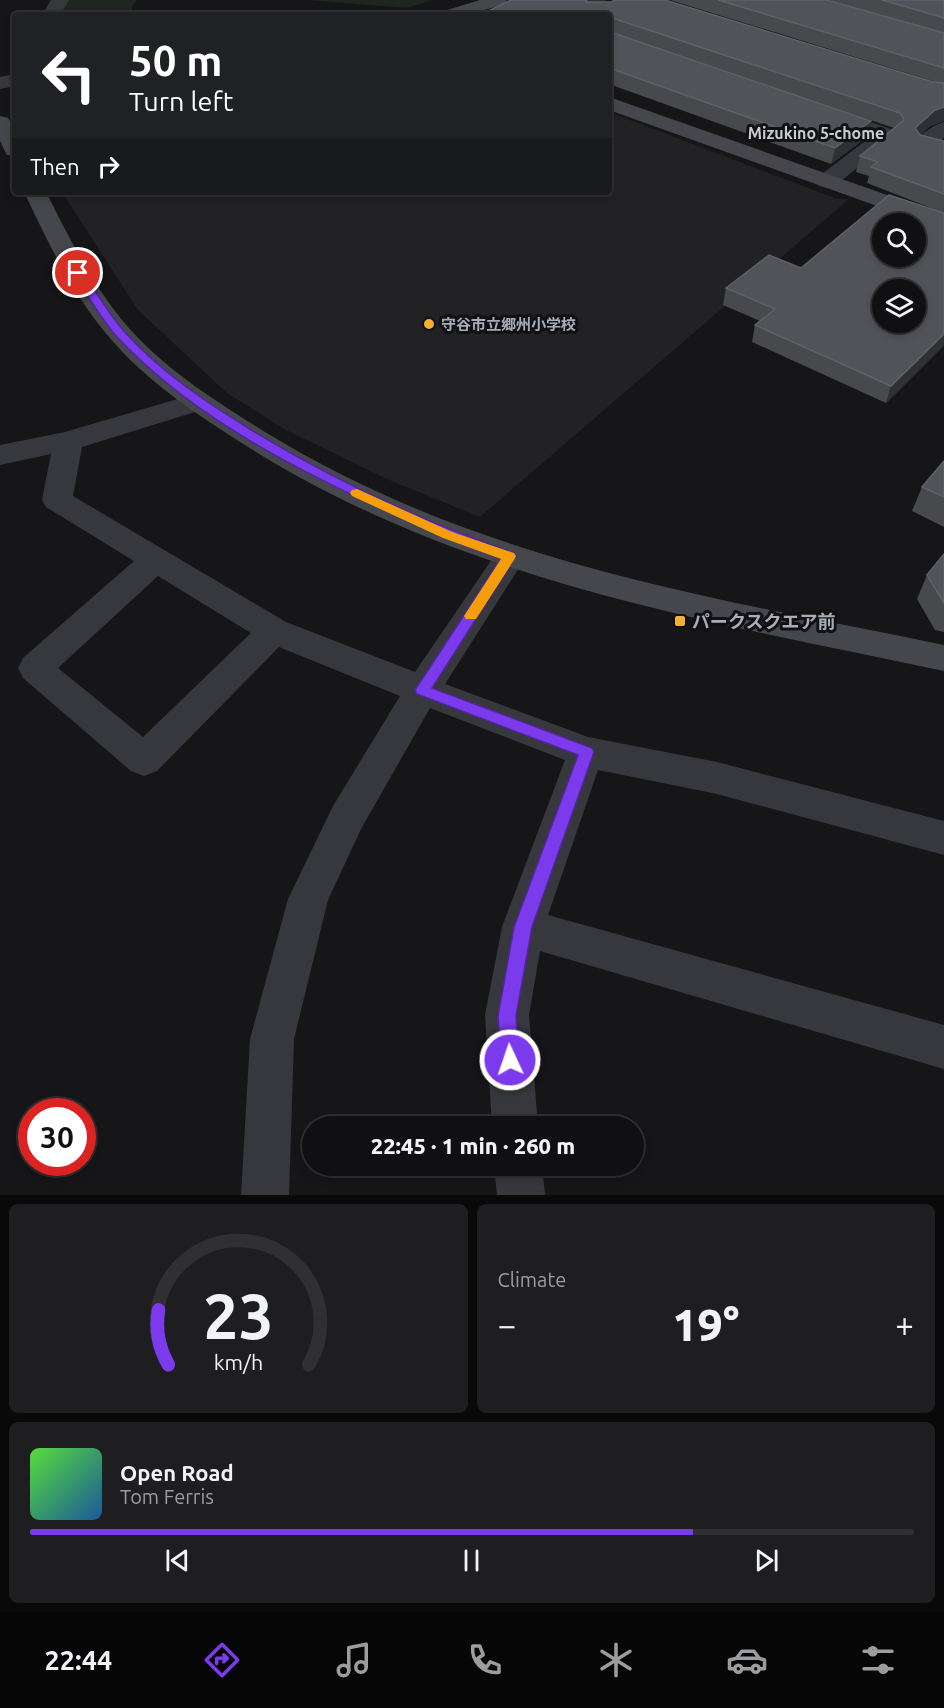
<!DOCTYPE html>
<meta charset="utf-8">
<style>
body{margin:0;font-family:Ubuntu,"Noto Sans JP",sans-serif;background:#1e1e20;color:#f1f3f6;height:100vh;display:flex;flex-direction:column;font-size:22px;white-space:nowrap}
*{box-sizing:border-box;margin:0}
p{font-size:20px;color:#9c9d9f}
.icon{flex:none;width:33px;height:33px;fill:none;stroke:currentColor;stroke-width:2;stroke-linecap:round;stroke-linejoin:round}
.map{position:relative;height:1195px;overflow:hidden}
.sheet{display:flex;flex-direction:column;gap:9px;padding:9px;background:#09090a;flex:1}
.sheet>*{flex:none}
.guide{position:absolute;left:12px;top:12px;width:600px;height:183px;border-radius:6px;box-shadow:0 3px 9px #0003,0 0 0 2px #303032;background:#202124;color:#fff;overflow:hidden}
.buttons{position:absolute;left:872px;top:213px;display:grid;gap:12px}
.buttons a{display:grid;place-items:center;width:54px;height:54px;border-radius:50%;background:#101012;box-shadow:0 3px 9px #0003,0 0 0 2px #303032;font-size:30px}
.speed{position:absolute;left:18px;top:1098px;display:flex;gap:12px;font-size:30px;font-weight:700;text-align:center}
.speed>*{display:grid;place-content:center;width:78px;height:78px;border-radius:50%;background:#101012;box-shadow:0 3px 9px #0003,0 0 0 2px #303032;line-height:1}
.speed .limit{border:9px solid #d22;background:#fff;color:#111}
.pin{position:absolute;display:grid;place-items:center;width:51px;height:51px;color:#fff;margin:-26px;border:3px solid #fff;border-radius:50%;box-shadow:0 2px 6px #0007}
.me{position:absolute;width:66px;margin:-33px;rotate:357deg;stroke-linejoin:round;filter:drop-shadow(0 0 4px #0008)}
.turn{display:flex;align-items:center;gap:21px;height:126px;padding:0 18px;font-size:27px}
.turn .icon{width:78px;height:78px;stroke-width:2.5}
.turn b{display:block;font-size:42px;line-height:51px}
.then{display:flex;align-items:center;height:57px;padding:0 18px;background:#0003;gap:12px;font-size:22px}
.big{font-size:45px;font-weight:800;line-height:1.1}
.sheet .card{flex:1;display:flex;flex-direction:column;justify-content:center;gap:9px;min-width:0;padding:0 21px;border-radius:9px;background:#1e1e20}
.sheet .dial{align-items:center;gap:0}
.dial svg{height:156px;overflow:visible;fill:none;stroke:#303032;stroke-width:7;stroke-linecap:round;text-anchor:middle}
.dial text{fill:#f1f3f6;stroke:none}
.song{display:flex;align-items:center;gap:18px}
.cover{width:72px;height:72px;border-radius:9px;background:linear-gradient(135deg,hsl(110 70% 55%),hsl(210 70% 35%))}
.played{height:6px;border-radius:3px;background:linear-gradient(90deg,#7c3aed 75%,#303032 75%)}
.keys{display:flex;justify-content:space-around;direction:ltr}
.heat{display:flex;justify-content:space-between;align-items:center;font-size:33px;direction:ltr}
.sheet .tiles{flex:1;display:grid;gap:9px;grid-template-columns:1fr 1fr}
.card:last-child{grid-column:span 2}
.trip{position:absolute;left:302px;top:1116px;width:342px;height:60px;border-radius:30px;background:#101012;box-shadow:0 3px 9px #0003,0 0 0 2px #303032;font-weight:800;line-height:60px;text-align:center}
.dock{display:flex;height:96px;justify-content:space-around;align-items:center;background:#060607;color:#9c9d9f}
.dock .icon{width:42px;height:42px}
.dock .selected{color:#7c3aed}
.dock b{font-size:27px;color:#f1f3f6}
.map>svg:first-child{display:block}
</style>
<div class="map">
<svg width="944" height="1195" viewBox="0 0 944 1195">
<rect width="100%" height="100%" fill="#161618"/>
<path fill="#222225" d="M609 112 837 199H849L480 517 387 479 286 430 227 393 138 310 62 192H609Z"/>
<path fill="#1e261f" d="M63 0H137L133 5 131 15H60Z
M308 0H432L407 8Z"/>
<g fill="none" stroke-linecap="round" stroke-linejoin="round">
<path fill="#37383d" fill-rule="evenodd" d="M51 0H69L60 15H42Z
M15 74V86L0 89V77Z
M827 107 894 130 898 134 835 186 827 188 819 186 816 181 819 176 872 136 820 117 817 113 820 109Z
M944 122V138L939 142 944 144V157L916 149 913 144C920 134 933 125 944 122Z
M198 393 208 396 212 402 208 408 82 447 73 496 286 622 415 672 499 549 510 545 521 549 526 557 445 684 588 737 717 762 944 821V855L717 794 598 770 548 915 944 1025V1069L540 951 529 1015 538 1126H492L485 1015 502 927 565 760 430 708 361 829 328 900 294 1039 289 1195H241L250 1039 288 899 333 806 400 696 279 647 157 771 144 776 131 771 23 678 18 668 23 658 134 561 46 507 42 500 51 454 0 465V445L65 432ZM158 576 251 633 143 737 58 668Z
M494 1166H542L545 1195H497Z"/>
<path fill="#45474d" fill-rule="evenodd" d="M480 0H507L504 4 469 15H441L444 11Z
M609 97 944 215V230L609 110Z
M0 116 8 118 15 129V156L7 155 0 141Z
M24 192H46C70 239 93 287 128 327 166 370 217 402 265 432 478 562 704 596 944 645V671C701 620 458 580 245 445 196 414 146 381 109 337 72 294 48 242 24 192Z"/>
</g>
<path fill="#47494d" d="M511 0H606L602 2 936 82 670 0H827L906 22 829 0H944V83H940H944V121L930 126 920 135 943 141 944 140V213L867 183 869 176 856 172 860 156 894 128 610 32 867 137 831 164 609 84V15Z
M801 268 944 345 886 403 752 342 755 325 760 321 723 305 726 288Z
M944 461V527L912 511 922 487Z
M944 554V632L935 630 917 599 927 575Z"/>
<path fill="#2f3033" d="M587 0H606L586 13Z
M944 107V121L930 126 911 144 915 128 935 110Z
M871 121 867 137 831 164 835 148Z
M944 334V345L886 403 891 386Z"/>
<path fill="#525359" stroke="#5f6168" stroke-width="1.5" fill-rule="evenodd" d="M511 0H587L586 2H611L615 0H665L933 82 944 83V107L935 110 915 128 920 135 944 141V194L871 167 878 162 860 156 904 120 900 113 609 17V15H480Z
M718 0H827L944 33V68Z
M882 0H944V18Z
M609 19 610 32 871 121 835 148 609 68Z
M889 195 944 213V334L891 386 755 325 775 309 726 288 769 255 801 268ZM882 224H915V256H882ZM882 290H915V322H882Z
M944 461V497L922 487Z
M944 554V603L927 575Z"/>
<path fill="#7c3aed" stroke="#51269a" stroke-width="1.5" d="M74 270H82C95 290 107 312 123 330 158 370 203 400 248 428 331 479 421 521 514 553L516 556 432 688 592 748 594 752 532 927 516 1016 519 1060 517 1066 510 1069 503 1066 501 1060 498 1016 514 927 578 755 417 694 415 690 501 559C453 542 408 522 363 500 274 458 185 409 117 337 100 318 87 293 73 273Z"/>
<path fill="#f59e0b" d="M357 489 452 532 514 553 516 556 514 560 476 619H466L464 616 501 559 443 538 352 496 350 493 352 490Z"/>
<g fill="#f2b134" stroke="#111113" stroke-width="2">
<circle cx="429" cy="324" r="6"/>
<rect x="674" y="615" width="12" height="12" rx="3"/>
</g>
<g text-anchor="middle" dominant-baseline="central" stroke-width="6" stroke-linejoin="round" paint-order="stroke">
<g font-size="15" font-weight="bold" fill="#a8adb8" stroke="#111113" text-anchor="start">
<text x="441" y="324">守谷市立郷州小学校</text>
</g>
<g font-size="16" font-weight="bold" fill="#c9ccd4" stroke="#111113">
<text x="816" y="133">Mizukino 5-chome</text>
</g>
<g font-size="18" font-weight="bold" fill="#a8adb8" stroke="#111113" text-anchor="start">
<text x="692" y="621">パークスクエア前</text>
</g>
</g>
</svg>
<div class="buttons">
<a><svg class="icon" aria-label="search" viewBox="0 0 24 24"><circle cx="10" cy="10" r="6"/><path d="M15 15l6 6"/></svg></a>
<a><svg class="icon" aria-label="layers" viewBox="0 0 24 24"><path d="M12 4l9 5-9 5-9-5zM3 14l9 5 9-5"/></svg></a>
</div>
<div class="speed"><div class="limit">30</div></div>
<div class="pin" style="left:78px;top:273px;background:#d93025"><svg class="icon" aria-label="arrive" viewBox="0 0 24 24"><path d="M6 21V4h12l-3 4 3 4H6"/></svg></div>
<svg class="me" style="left:510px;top:1060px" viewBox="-20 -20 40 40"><circle r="17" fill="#7c3aed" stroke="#fff" stroke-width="3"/><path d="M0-11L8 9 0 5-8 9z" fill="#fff"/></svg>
<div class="trip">22:45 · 1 min · 260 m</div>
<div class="guide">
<div class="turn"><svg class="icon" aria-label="left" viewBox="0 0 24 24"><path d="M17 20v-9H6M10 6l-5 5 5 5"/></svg><div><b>50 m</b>Turn left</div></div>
<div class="then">Then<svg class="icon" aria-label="right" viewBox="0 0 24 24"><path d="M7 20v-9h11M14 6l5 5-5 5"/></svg></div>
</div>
</div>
<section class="sheet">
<div class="tiles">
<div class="card dial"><svg viewBox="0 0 100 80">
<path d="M14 69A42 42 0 1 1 86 69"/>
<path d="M14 69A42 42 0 0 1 9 41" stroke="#7c3aed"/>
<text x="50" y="56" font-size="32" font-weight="700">23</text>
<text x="50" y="72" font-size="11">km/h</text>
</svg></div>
<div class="card"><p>Climate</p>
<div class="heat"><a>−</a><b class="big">19°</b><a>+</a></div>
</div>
<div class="card">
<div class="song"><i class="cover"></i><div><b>Open Road</b><p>Tom Ferris</p></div></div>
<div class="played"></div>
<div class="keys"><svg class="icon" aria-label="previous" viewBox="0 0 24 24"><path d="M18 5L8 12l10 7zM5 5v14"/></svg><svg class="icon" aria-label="pause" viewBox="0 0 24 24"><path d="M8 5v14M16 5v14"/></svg><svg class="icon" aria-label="next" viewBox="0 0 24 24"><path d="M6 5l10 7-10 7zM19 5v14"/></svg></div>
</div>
</div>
</section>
<nav class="dock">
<b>22:44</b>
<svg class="icon selected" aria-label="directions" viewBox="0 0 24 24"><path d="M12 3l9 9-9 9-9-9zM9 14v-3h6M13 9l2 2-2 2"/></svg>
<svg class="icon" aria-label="music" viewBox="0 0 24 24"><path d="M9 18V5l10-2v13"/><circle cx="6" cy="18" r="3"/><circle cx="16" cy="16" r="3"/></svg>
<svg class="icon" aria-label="phone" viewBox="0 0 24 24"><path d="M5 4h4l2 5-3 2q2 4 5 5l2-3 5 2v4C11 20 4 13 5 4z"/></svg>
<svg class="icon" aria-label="climate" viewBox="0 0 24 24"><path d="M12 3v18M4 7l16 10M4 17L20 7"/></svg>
<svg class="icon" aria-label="car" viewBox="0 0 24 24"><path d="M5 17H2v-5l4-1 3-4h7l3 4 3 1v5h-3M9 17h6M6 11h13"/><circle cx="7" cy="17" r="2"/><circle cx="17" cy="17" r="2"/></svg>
<svg class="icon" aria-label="filters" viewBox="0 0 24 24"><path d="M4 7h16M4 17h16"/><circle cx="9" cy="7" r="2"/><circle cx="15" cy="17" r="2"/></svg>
</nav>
